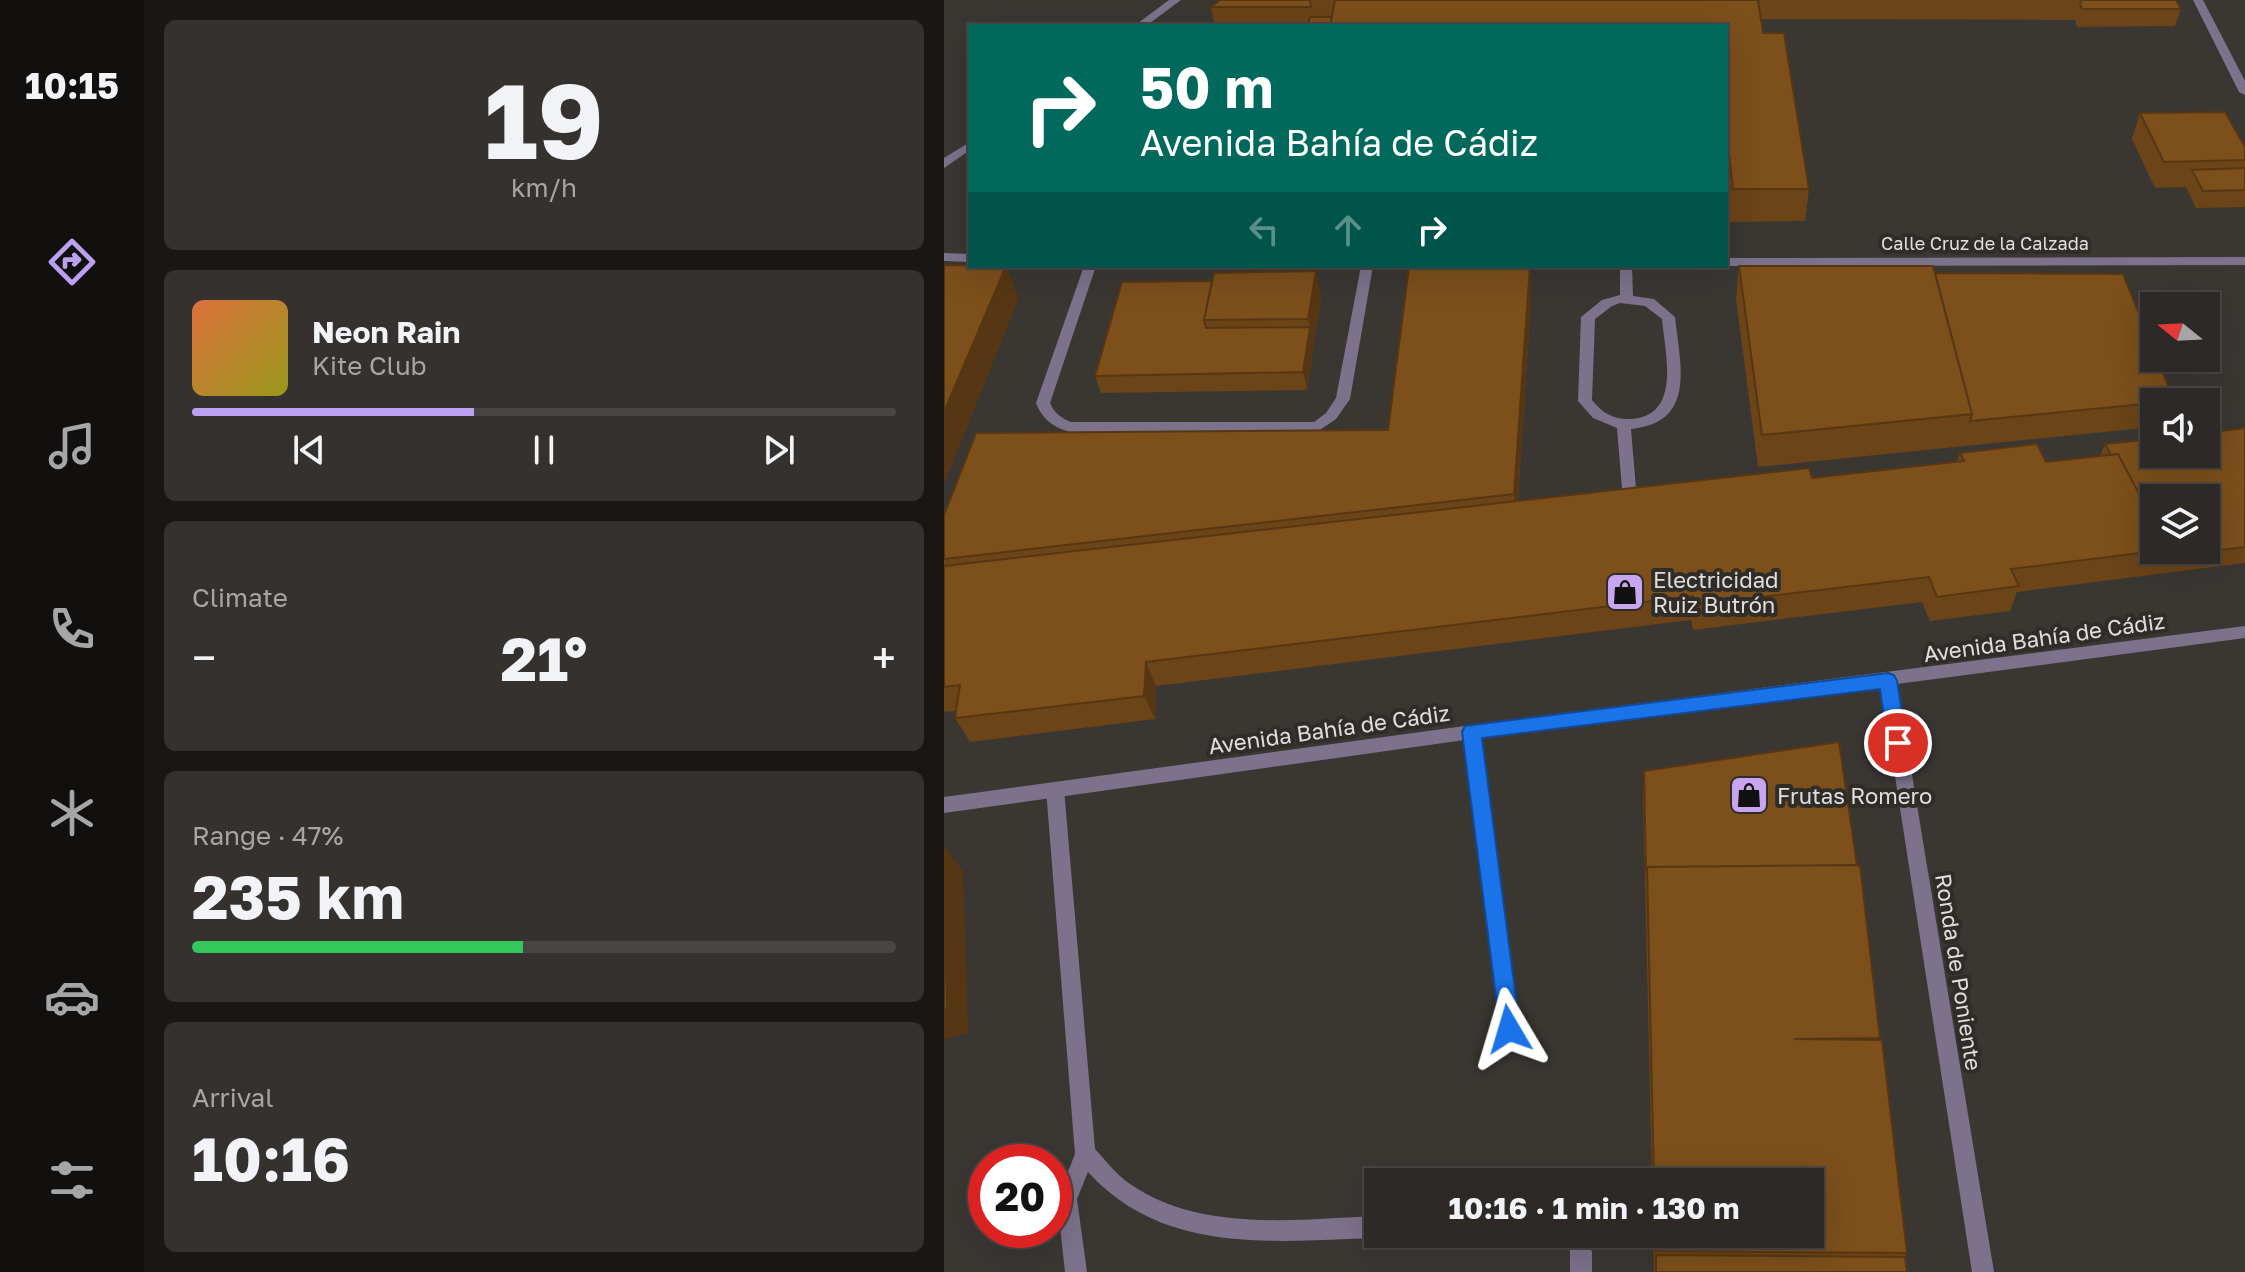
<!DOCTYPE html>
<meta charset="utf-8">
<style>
body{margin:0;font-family:"Golos Text",sans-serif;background:#34312e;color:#f1f3f6;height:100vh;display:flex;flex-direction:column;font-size:30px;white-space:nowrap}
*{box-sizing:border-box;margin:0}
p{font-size:26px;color:#a6a6a7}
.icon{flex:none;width:44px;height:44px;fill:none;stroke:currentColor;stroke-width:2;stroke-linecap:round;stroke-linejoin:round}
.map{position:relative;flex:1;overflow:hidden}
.panel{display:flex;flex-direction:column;gap:20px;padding:20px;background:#181715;width:800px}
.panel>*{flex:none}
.banner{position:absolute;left:24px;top:24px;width:760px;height:244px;border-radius:0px;box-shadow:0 8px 32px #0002,0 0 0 2px #484543;background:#00695c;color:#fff;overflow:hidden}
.needle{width:52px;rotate:288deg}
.fabs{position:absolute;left:1196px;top:292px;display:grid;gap:16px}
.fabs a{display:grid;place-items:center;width:80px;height:80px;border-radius:0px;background:#2c2926;box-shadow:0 8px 32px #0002,0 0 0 2px #484543;font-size:40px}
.speed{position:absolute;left:24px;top:1144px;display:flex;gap:16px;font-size:40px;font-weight:700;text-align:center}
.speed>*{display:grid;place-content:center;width:104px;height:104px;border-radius:50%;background:#2c2926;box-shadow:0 8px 32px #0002,0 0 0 2px #484543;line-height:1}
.speed .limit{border:12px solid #d22;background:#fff;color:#111}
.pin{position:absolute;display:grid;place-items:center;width:68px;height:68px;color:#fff;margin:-34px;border:4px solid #fff;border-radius:50%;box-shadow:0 2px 8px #0007}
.me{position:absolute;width:88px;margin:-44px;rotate:353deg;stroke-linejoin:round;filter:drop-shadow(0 0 6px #0008)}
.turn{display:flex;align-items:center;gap:28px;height:168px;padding:0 40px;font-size:36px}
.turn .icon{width:104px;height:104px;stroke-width:2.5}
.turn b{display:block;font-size:56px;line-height:68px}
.lanes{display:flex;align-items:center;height:76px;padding:0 40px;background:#0003;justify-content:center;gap:40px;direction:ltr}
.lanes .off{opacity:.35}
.big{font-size:60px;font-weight:700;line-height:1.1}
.panel .tile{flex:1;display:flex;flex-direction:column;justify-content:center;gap:12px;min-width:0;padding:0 28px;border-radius:12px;background:#34312e}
.panel .dial{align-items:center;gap:0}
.dial b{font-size:104px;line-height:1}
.song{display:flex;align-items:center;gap:24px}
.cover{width:96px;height:96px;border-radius:12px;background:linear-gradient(135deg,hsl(20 70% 55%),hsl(60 70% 35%))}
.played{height:8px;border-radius:4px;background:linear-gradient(90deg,#bca0f2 40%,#484543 40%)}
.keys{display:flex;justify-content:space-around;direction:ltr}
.heat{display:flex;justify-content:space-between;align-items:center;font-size:44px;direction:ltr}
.charge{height:12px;border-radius:6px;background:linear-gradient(90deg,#34c759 47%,#484543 0)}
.trip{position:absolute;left:420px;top:1168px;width:460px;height:80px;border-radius:0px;background:#2c2926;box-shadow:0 8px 32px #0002,0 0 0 2px #484543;font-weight:700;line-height:80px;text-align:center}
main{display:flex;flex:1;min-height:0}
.tabs{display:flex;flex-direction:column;width:144px;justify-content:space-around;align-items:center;background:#12100f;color:#a6a6a7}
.tabs .icon{width:56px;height:56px}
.tabs .active{color:#bca0f2}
.tabs b{font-size:36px;color:#f1f3f6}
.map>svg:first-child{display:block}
</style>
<main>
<nav class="tabs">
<b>10:15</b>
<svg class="icon active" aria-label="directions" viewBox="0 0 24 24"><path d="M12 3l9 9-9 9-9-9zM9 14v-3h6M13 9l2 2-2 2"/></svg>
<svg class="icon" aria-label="music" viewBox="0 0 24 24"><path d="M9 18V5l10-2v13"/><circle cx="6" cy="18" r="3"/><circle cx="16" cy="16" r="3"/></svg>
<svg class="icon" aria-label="phone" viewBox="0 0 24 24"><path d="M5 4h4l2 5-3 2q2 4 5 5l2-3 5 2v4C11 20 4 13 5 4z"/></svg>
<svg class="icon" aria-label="climate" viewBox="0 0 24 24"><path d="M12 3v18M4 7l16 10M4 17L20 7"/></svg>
<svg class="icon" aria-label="car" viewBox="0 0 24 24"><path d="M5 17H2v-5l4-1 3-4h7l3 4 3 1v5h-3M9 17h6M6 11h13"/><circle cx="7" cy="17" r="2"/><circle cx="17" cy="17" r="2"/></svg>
<svg class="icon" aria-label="filters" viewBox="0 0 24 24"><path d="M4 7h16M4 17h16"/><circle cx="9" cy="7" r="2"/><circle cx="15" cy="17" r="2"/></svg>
</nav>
<section class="panel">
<div class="tile dial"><b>19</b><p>km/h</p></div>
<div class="tile">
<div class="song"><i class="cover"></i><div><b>Neon Rain</b><p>Kite Club</p></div></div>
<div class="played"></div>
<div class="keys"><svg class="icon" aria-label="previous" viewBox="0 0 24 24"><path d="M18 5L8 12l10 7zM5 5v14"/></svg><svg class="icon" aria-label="pause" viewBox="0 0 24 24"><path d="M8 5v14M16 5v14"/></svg><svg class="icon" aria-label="next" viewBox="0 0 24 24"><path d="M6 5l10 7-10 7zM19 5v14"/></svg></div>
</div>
<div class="tile"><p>Climate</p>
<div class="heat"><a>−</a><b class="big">21°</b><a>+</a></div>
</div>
<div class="tile"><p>Range · 47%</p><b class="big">235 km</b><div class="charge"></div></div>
<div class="tile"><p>Arrival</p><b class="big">10:16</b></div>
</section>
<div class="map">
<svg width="1301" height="1272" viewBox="0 0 1301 1272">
<rect width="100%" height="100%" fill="#3a3733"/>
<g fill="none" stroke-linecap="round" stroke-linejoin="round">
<path fill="#7c728b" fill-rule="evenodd" d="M676 266H688L689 296 710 299 731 317C736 364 753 423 687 429L693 501 686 506 679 501 673 428 649 418 634 401 637 317 658 300 676 295ZM676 303 701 306 718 319C721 353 738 416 687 419 670 420 658 413 648 400L651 319 668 306Z
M528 725 534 727 536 732 575 1029 572 1036 565 1038 558 1036 555 1029 520 732 522 727Z
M111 782 117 784 120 789 151 1149C162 1161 173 1175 186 1184 257 1233 353 1219 434 1216V1234L442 1235 434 1238C332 1241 220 1256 144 1172L133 1199 143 1272H121L113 1199 131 1154 102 789 105 784Z
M618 1234H640L648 1252V1272H626V1252Z"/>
<path fill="#7c728b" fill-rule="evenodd" d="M1249 0H1259L1301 81V95L1295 92Z
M0 253 26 254V262L0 261Z
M1301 257V265L782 266V258Z
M140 266H152L106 403C110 413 117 418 127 422H370L382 413 392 398 417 266H429L406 399 392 419 373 432H126C109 427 99 420 92 403Z
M1301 626V638L953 684 1050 1272H1028L937 686 528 739 0 813V797L528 725Z"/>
<path fill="#7c728b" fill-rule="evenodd" d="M225 0H237L202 26H190Z
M26 142V150L0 168V158Z"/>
</g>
<path fill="#6b4417" d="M276 0H1232L1237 9 1231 26 1133 27 1131 20 817 19 819 33 865 189 861 221 786 222 782 183V26L270 24 267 7Z
M1196 113 1301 147V207L1252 208 1242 187 1211 188 1188 139Z
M586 266 587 299 574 501 868 478 1013 462 1016 453 1102 462 1156 456 1161 444 1301 428V563L1073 592 1066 611 986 621 978 602 749 630 747 620 212 686 211 719 26 742 11 718 12 711 0 712V515L444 430Z
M795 266 991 273 1230 401 1229 402H1210V427L814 467 792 299Z
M372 271 377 297 363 390 157 393 151 376 268 281Z
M700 771 936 1038 935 1040 963 1253 961 1257 963 1272H710L709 1234H866V1182H708L699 794Z"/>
<path fill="#573713" d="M62 266 75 298 0 484V412Z
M586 266 587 299 572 526 570 494Z
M372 271 377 297 363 390 359 372 366 327 364 319Z
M202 662 212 686 211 719 200 696Z
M0 845 19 872 24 1033 0 1039Z"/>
<path fill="#7c4f1b" stroke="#573713" stroke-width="2" d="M276 0H366L367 7H267Z
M391 0H814L819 33H840L865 189H789L782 125V26H386Z
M1137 0H1232L1237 9H1138L1136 4Z
M366 17H388L386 26H364Z
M1281 112 1301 147V160L1220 162 1196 113Z
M1301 168V190L1259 191 1248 170Z
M0 265 62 266 0 412Z
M586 266 570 494 0 559V515L32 433 444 430 465 267Z
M795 266H989L1028 414 818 435Z
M372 271 364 319 260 320 270 273Z
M991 273 1179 274 1210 351V358H1213L1230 401 1026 421 1028 414Z
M268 281 260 320 262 328 366 327 359 372 151 376 178 282Z
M1301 428V547L1221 557 1224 550H1262V498H1210V522L1174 454 1167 455 1161 444 1210 439V454H1262V433Z
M1093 444 1102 462 1174 454 1210 522V550H1220L1067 569 1075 586 993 597 985 577 751 605 749 596 202 662 200 696 11 718 16 685 0 687V566L865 468 868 478 1020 461 1016 453Z
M895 742 913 865 703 867 702 873 700 771Z
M916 865 936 1038 850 1039 938 1040 963 1253 712 1251V1234H866V1182H710L703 867Z
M0 894 3 1008 0 1009Z
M712 1255 961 1257 963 1272H712Z"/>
<path fill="#1a73e8" stroke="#114b97" stroke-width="2" d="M944 673 950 675 953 681 963 743 961 748H947L944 743 936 689 538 738 576 1029 573 1036 565 1039 557 1036 518 732 521 726Z"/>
<defs>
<symbol id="shop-square" viewBox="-11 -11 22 22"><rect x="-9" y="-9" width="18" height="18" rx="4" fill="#c7a6ef" stroke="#302d29"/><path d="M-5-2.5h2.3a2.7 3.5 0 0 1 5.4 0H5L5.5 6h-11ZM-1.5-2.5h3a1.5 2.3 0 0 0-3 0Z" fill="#111"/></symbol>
</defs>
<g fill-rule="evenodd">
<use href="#shop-square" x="659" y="570" width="44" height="44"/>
<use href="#shop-square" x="783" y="773" width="44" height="44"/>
</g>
<g text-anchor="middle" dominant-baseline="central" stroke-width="8" stroke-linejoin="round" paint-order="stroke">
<g font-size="18" fill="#e1dfdd" stroke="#302d29">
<text x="1041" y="243">Calle Cruz de la Calzada</text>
</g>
<g font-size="22" fill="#e1dfdd" stroke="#302d29" text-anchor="start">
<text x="709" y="579">Electricidad<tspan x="709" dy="25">Ruiz Butrón</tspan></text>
<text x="833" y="795">Frutas Romero</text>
</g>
<g font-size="22" fill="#e1dfdd" stroke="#302d29">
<text transform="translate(1100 637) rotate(-8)">Avenida Bahía de Cádiz</text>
<text transform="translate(385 729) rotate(-8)">Avenida Bahía de Cádiz</text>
<text transform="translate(1015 972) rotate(81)">Ronda de Poniente</text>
</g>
</g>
</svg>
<div class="fabs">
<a><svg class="needle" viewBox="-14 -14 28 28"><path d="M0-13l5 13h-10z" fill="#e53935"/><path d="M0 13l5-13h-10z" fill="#a6a6a7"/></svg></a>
<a><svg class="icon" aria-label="sound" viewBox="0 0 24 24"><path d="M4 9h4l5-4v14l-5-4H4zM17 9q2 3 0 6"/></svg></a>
<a><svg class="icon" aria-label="layers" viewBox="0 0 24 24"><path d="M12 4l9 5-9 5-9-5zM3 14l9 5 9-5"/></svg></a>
</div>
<div class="speed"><div class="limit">20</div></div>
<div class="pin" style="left:954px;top:743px;background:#d93025"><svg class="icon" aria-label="arrive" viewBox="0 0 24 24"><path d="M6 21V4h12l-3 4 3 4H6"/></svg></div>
<svg class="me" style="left:565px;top:1029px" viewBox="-20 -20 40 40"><path d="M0-17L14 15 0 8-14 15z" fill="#1a73e8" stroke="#fff" stroke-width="4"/></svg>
<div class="trip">10:16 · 1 min · 130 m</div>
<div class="banner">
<div class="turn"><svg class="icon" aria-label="right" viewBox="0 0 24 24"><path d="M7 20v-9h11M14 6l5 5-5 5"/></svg><div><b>50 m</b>Avenida Bahía de Cádiz</div></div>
<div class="lanes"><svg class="icon off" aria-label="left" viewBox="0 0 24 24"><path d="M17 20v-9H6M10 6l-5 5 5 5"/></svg><svg class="icon off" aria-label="ahead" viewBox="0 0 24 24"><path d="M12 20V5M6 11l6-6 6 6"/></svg><svg class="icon" aria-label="right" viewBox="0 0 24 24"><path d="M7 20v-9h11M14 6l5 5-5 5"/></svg></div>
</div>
</div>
</main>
